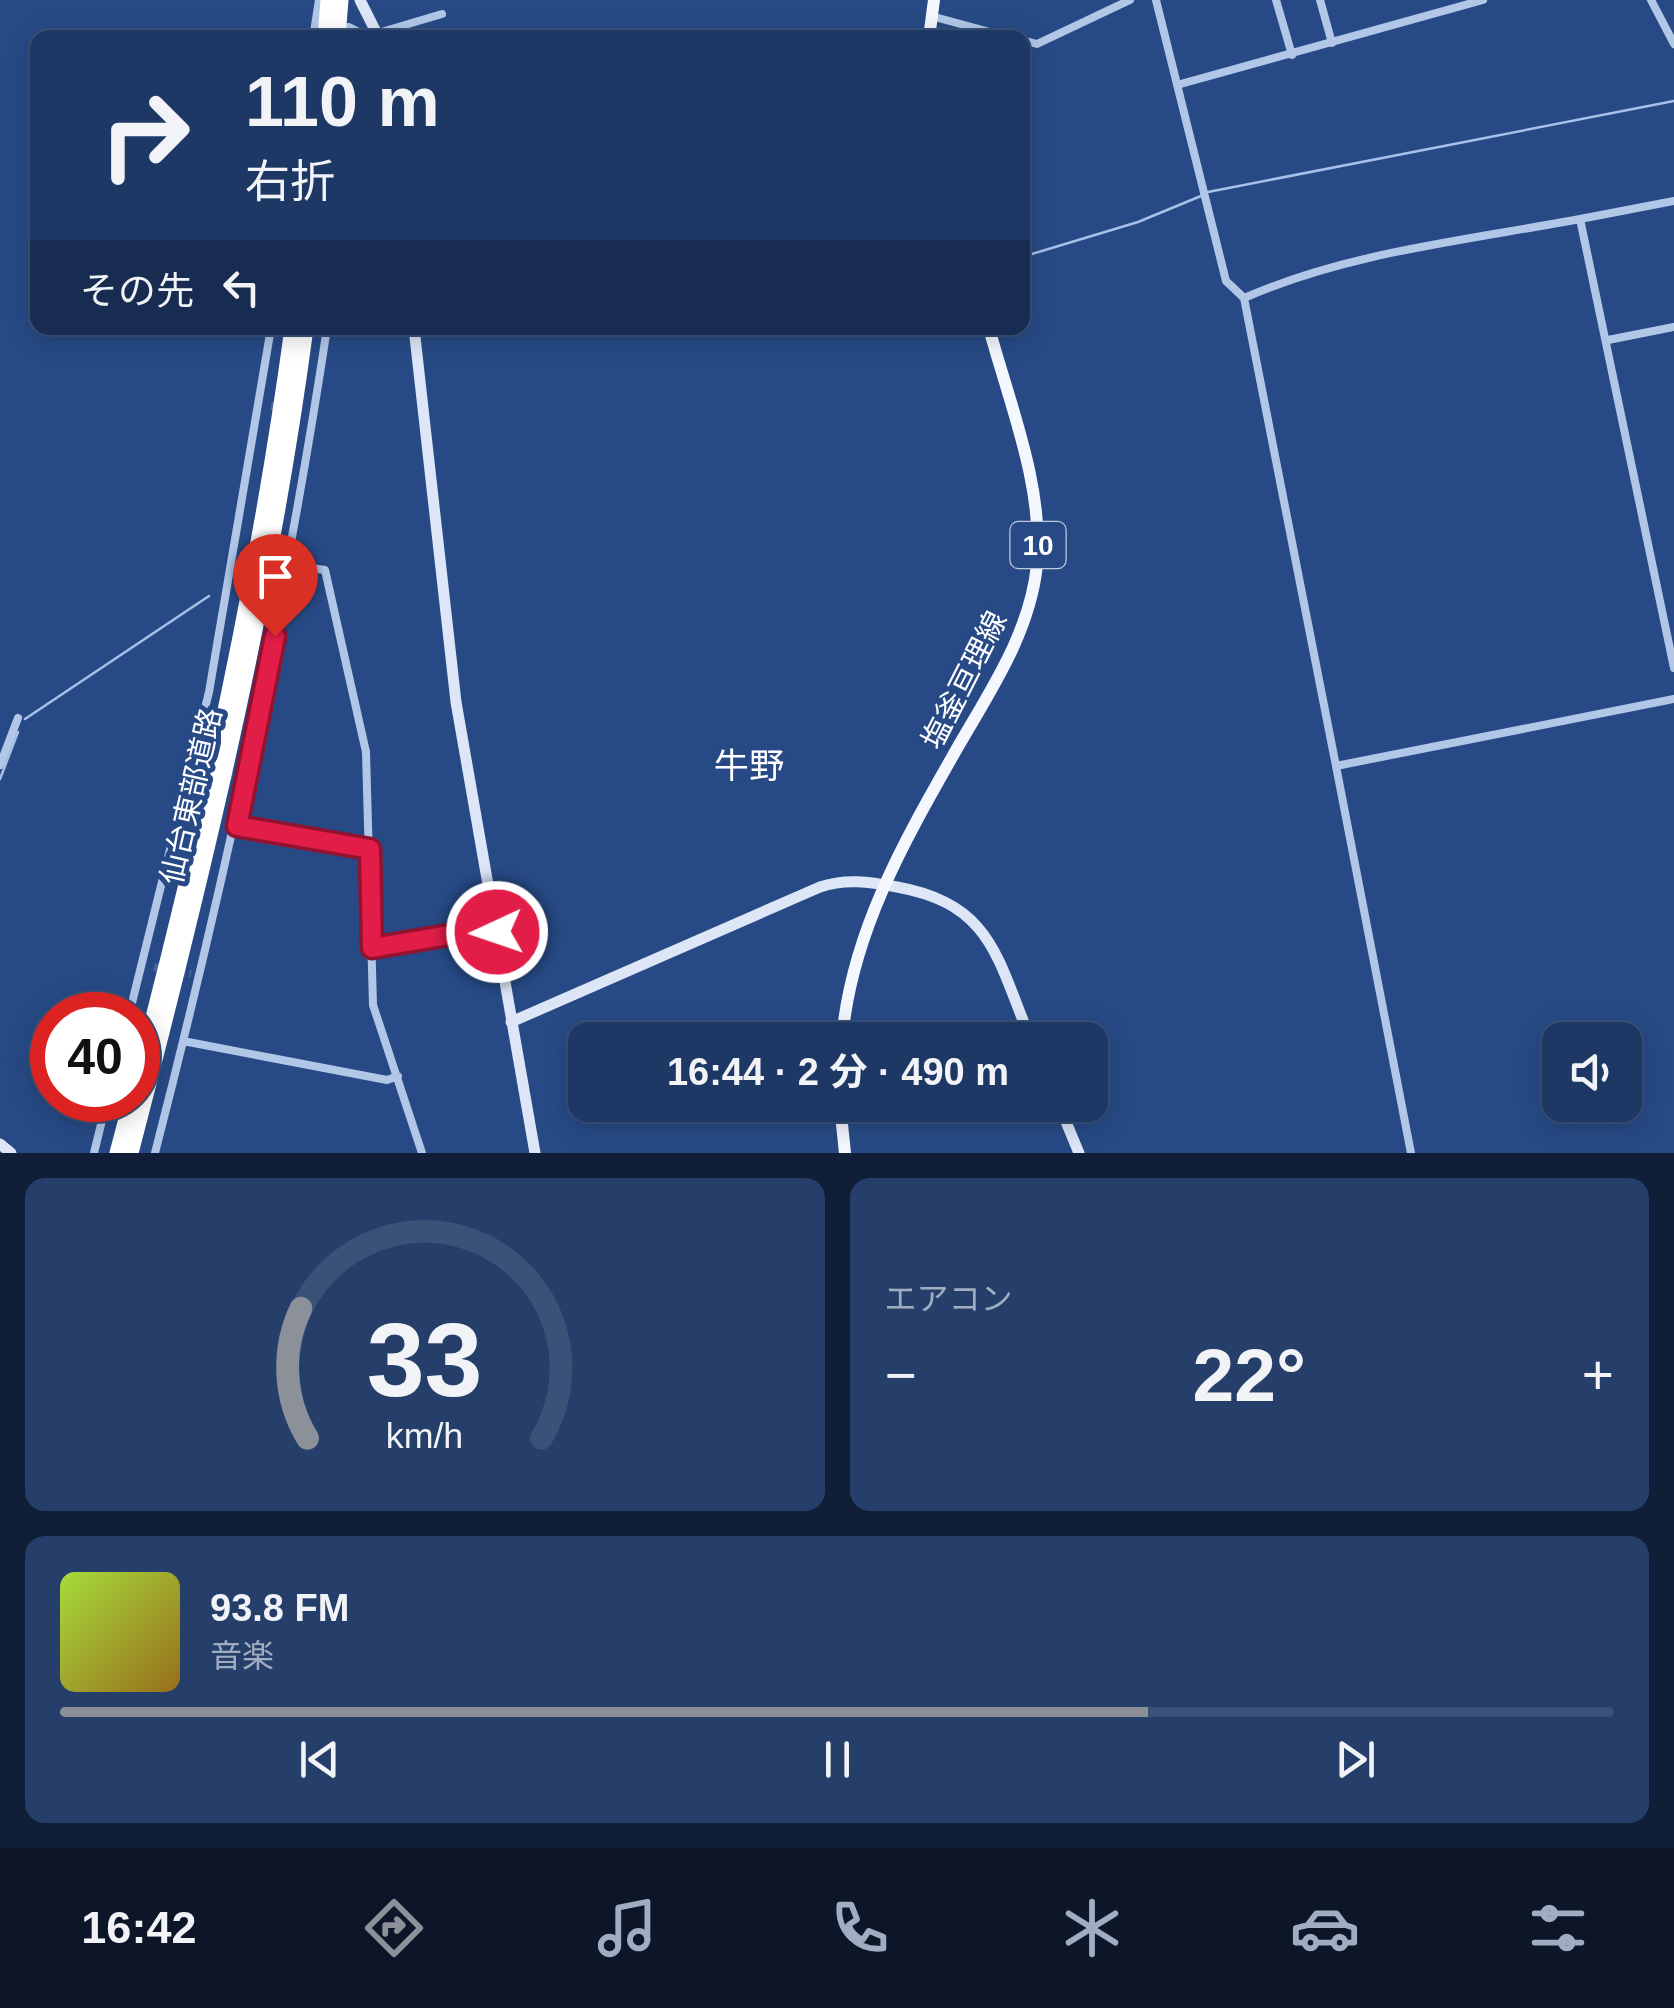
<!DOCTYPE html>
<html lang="ja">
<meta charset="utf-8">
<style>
body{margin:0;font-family:Helvetica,"Noto Sans JP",sans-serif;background:#253f6a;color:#f1f3f6;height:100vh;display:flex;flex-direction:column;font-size:38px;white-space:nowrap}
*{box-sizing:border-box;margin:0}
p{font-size:32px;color:#a0acbf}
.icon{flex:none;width:55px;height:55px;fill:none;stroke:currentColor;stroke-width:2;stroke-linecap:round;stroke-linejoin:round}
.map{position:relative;height:1153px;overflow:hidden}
.sheet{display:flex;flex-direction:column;gap:25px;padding:25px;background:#101f37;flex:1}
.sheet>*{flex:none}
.guide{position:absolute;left:30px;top:30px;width:1000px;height:305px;border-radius:20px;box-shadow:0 5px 25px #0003,0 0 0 2px #3b5278;background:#1d3864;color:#f1f3f6;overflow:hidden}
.buttons{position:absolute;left:1542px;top:1022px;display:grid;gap:20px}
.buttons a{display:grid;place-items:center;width:100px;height:100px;border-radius:20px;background:#1d3864;box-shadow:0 5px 25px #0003,0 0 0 2px #3b5278;font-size:50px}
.speed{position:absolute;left:30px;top:992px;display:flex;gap:20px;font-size:50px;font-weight:700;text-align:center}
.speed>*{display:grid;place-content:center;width:130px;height:130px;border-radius:50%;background:#1d3864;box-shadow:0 5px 25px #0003,0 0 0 2px #3b5278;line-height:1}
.speed .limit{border:15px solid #d22;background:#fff;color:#111}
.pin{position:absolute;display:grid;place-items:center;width:85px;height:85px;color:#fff;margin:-102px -42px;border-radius:50% 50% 50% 0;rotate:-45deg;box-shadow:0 0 10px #0007}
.pin .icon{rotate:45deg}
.me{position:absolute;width:110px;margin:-55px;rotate:267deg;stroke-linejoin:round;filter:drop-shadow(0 0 8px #0008)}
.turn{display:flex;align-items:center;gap:35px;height:210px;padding:0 50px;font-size:45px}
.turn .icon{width:130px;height:130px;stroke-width:2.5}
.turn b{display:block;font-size:70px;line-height:85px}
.then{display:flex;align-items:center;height:95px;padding:0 50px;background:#0003;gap:20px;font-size:38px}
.big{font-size:75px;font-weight:700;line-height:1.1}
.sheet .widget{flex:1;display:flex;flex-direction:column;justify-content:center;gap:15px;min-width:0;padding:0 35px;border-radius:20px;background:#253f6a}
.sheet .dial{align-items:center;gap:0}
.dial svg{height:260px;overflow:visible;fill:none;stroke:#3b5278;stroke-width:7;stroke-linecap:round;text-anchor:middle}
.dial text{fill:#f1f3f6;stroke:none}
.song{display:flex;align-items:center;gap:30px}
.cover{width:120px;height:120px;border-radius:15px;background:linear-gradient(135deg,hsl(80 70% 55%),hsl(40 70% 35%))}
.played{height:10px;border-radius:5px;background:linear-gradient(90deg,#8c9099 70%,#3b5278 70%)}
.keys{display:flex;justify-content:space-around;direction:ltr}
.heat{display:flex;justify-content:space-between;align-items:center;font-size:55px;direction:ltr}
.sheet .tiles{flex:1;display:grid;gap:25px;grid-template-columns:1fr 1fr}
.widget:last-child{grid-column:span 2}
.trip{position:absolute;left:568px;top:1022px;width:540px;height:100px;border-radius:20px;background:#1d3864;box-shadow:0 5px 25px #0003,0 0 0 2px #3b5278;font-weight:700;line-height:100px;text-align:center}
.tabs{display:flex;height:160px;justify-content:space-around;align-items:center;background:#0c1628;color:#a0acbf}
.tabs .icon{width:70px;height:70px}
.tabs .active{color:#8c9099}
.tabs b{font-size:45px;color:#f1f3f6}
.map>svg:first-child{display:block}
</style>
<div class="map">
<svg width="1674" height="1153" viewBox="0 0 1674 1153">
<rect width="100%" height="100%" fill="#274a86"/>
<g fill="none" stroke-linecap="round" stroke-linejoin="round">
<path stroke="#a7c1e9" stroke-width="2.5" d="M1208 192 1674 101
M1022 257 1138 222 1201 196
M25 719 209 596
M0 779 18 732"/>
<path stroke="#476598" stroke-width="8" stroke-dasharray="8 4" stroke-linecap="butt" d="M271 406 302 410
M201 770 237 776
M154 967 191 974"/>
<path stroke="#b2c7e8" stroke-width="8" d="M1156 0 1226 281 1244 298 1336 766 1674 699
M1276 0 1292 55
M1320 0 1332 43
M1651 0 1674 44
M931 16 1012 38
M337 30 349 27 361 33
M378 33 442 14
M313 38 319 0
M1022 40 1037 44 1130 0
M1177 85 1483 0
M1580 219 1674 201
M1244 298C1349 252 1468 240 1580 219L1674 668
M1608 340 1674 327
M289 565 325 570 366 752 373 1005 422 1153
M0 765 18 718
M1336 766 1411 1153
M237 826 370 849
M372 948 496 927
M129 1015 209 692 271 328
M183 1041 387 1080 398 1076
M94 1153 107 1100
M155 1153C225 880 285 607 327 328"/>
<path stroke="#dce6f7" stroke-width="11" d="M360 0 379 38
M414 328 456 702 535 1153
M511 1022 820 887C846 878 870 882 897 887 993 904 997 960 1031 1040
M1059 1105 1079 1153
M0 1144 11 1153"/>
<path stroke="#f4f7fe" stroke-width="12" d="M929 38 934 0
M842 1040C851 932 906 838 959 745 992 688 1030 632 1037 565 1044 487 1009 402 989 328
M840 1105 845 1153"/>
<path stroke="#fff" stroke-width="15" d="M138 1075C203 829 258 580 292 328
M117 1153 131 1100
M131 1153C202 880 269 607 306 328"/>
<path stroke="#fff" stroke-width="15" d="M325 38 328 0
M338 38 341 0"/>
</g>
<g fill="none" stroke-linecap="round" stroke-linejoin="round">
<defs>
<path id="route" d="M275 636 237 826 370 849 372 948 496 927 497 932"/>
</defs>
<use href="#route" stroke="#92132f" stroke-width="25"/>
<use href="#route" stroke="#e11d48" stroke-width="18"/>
</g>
<g text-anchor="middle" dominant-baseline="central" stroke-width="10" stroke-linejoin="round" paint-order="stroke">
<rect fill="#274a86" stroke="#bec9db" stroke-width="2.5" x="1010.5" y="522" width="55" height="46" rx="8"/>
<g font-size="28" font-weight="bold" fill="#fff">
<text x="1038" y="545">10</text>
</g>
<g font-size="30" fill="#fff" stroke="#274a86">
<text transform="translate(964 680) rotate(-63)">塩釜亘理線</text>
<text transform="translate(191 796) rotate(-77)">仙台東部道路</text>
</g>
<g font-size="35" fill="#fff" stroke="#274a86">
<text x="749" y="765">牛野</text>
</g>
</g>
</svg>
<div class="buttons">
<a><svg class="icon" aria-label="sound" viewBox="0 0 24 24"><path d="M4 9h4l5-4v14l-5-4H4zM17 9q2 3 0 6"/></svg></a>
</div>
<div class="speed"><div class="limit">40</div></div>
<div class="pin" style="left:275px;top:636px;background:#d93025"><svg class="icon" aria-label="arrive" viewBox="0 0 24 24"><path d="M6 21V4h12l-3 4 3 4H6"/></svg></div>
<svg class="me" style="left:497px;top:932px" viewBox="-20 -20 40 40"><circle r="17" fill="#e11d48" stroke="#fff" stroke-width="3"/><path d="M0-11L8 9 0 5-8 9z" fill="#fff"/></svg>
<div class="trip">16:44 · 2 分 · 490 m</div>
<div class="guide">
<div class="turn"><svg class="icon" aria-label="right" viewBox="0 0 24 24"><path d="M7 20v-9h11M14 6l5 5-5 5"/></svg><div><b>110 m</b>右折</div></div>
<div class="then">その先<svg class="icon" aria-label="left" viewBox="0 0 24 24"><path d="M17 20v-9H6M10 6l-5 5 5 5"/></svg></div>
</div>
</div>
<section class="sheet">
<div class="tiles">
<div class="widget dial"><svg viewBox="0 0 100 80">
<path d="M14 69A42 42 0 1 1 86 69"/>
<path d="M14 69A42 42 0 0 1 12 29" stroke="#8c9099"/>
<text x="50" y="56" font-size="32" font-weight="700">33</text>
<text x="50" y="72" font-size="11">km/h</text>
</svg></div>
<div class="widget"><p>エアコン</p>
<div class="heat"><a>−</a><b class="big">22°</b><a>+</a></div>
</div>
<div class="widget">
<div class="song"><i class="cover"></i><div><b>93.8 FM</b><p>音楽</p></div></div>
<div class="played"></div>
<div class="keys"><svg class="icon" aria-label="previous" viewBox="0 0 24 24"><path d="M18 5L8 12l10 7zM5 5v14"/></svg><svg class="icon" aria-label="pause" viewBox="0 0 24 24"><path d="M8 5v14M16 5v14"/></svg><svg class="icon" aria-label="next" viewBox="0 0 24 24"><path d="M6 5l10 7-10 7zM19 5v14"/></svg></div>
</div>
</div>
</section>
<nav class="tabs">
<b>16:42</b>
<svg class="icon active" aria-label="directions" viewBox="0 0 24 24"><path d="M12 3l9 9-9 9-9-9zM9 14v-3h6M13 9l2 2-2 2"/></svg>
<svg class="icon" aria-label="music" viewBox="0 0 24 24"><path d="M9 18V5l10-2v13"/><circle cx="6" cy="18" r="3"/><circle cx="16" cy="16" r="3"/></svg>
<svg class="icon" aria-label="phone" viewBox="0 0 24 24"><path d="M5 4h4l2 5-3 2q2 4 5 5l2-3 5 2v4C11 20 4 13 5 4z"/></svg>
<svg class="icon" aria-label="climate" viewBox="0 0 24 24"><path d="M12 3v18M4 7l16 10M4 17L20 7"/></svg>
<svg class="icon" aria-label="car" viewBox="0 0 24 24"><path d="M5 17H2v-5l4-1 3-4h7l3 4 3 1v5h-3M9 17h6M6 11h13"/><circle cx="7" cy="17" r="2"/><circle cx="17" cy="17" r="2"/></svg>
<svg class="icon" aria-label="filters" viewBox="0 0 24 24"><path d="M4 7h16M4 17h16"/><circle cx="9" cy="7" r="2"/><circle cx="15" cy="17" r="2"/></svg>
</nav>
